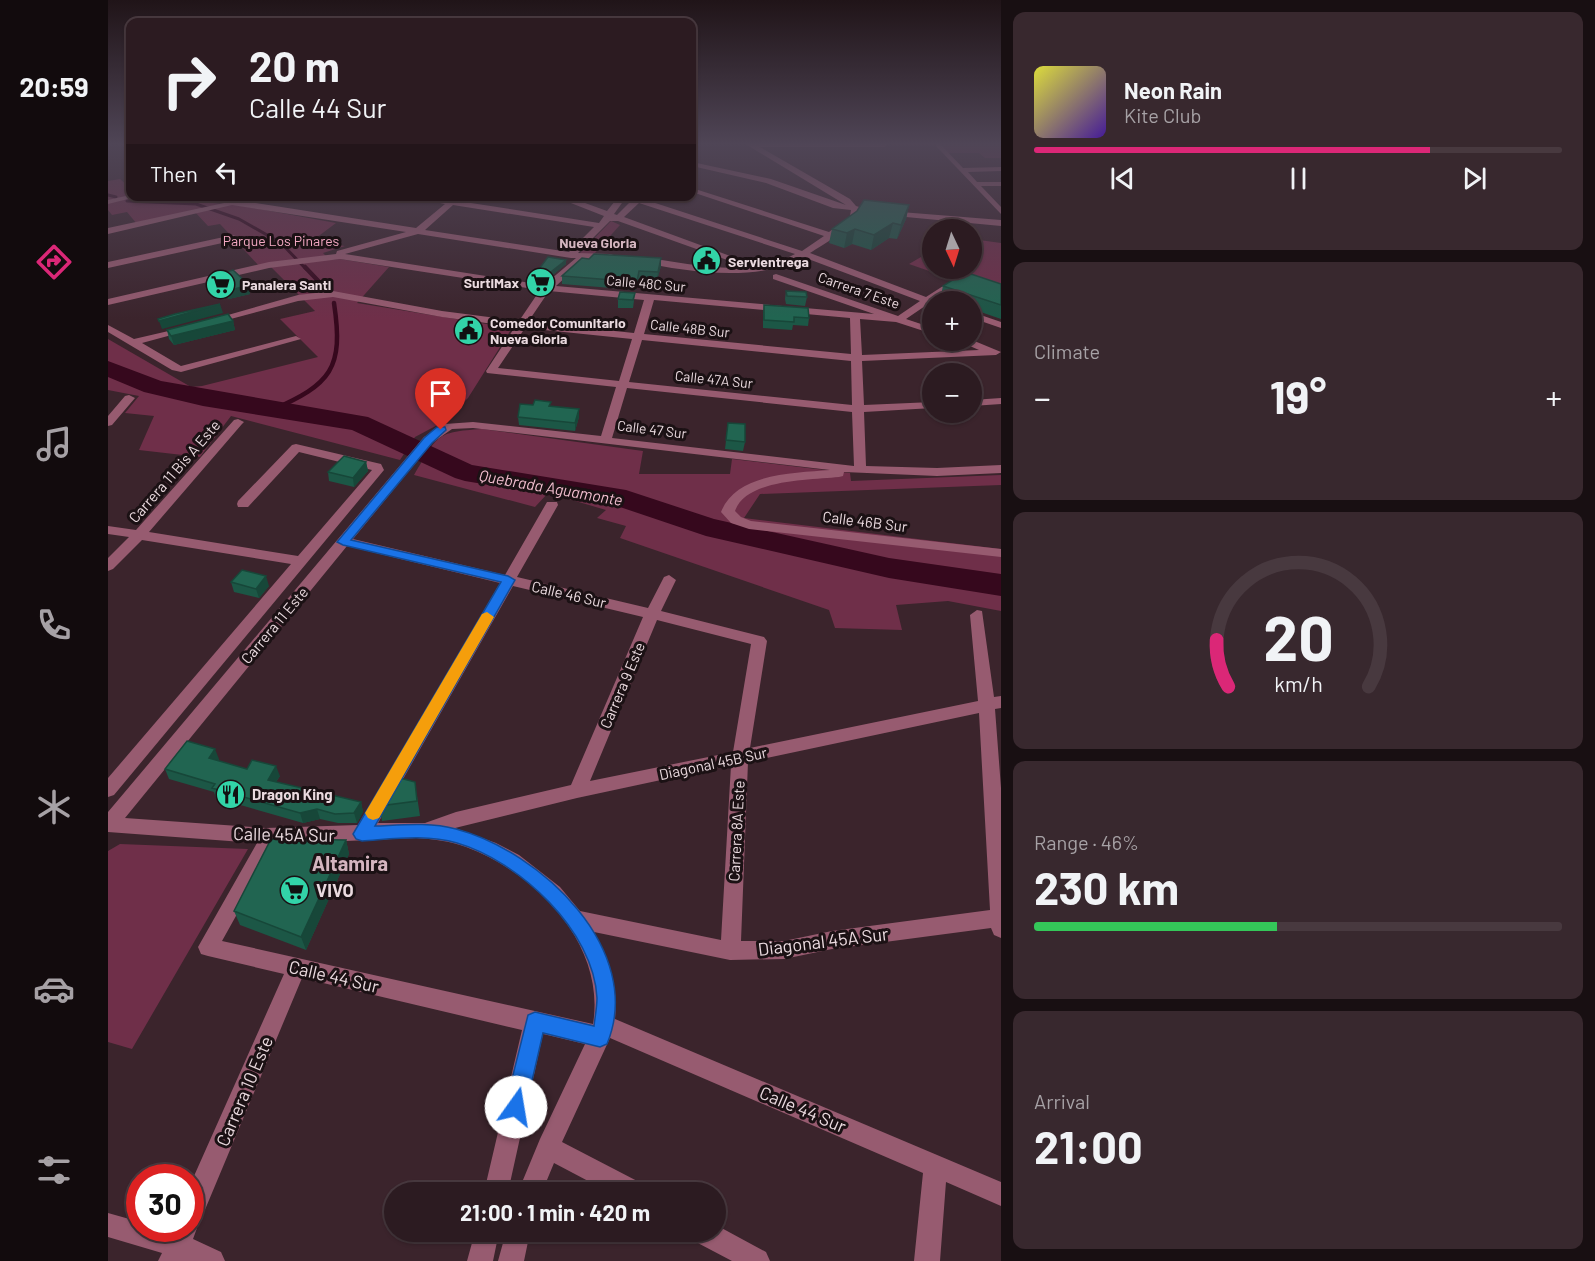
<!DOCTYPE html>
<meta charset="utf-8">
<style>
body{margin:0;font-family:Barlow,sans-serif;background:#38282e;color:#f1f3f6;height:100vh;display:flex;flex-direction:column;font-size:22px;white-space:nowrap}
*{box-sizing:border-box;margin:0}
p{font-size:20px;color:#a6a1a5}
.icon{flex:none;width:33px;height:33px;fill:none;stroke:currentColor;stroke-width:2;stroke-linecap:round;stroke-linejoin:round}
.map{position:relative;flex:1;overflow:hidden}
.drawer{display:flex;flex-direction:column;gap:12px;padding:12px;background:#180f12;width:594px}
.drawer>*{flex:none}
.banner{position:absolute;left:18px;top:18px;width:570px;height:183px;border-radius:12px;box-shadow:0 2px 4px #0004,0 0 0 2px #48393f;background:#2c1b21;color:#f1f3f6;overflow:hidden}
.needle{width:39px;rotate:176deg}
.buttons{position:absolute;left:814px;top:219px;display:grid;gap:12px}
.buttons a{display:grid;place-items:center;width:60px;height:60px;border-radius:50%;background:#2c1b21;box-shadow:0 2px 4px #0004,0 0 0 2px #48393f;font-size:30px}
.speed{position:absolute;left:18px;top:1164px;display:flex;gap:12px;font-size:30px;font-weight:700;text-align:center}
.speed>*{display:grid;place-content:center;width:78px;height:78px;border-radius:50%;background:#2c1b21;box-shadow:0 2px 4px #0004,0 0 0 2px #48393f;line-height:1}
.speed .limit{border:9px solid #d22;background:#fff;color:#111}
.pin{position:absolute;display:grid;place-items:center;width:51px;height:51px;color:#fff;margin:-62px -26px;border-radius:50% 50% 50% 0;rotate:-45deg;box-shadow:0 0 6px #0007}
.pin .icon{rotate:45deg}
.me{position:absolute;width:66px;margin:-33px;rotate:13deg;stroke-linejoin:round;filter:drop-shadow(0 0 4px #0008)}
.turn{display:flex;align-items:center;gap:21px;height:126px;padding:0 24px;font-size:27px}
.turn .icon{width:78px;height:78px;stroke-width:2.5}
.turn b{display:block;font-size:42px;line-height:51px}
.then{display:flex;align-items:center;height:57px;padding:0 24px;background:#0003;gap:12px;font-size:22px}
.big{font-size:45px;font-weight:700;line-height:1.1}
.drawer .tile{flex:1;display:flex;flex-direction:column;justify-content:center;gap:9px;min-width:0;padding:0 21px;border-radius:12px;background:#38282e}
.drawer .dial{align-items:center;gap:0}
.dial svg{height:156px;overflow:visible;fill:none;stroke:#48393f;stroke-width:7;stroke-linecap:round;text-anchor:middle}
.dial text{fill:#f1f3f6;stroke:none}
.song{display:flex;align-items:center;gap:18px}
.cover{width:72px;height:72px;border-radius:9px;background:linear-gradient(135deg,hsl(60 70% 55%),hsl(260 70% 35%))}
.played{height:6px;border-radius:3px;background:linear-gradient(90deg,#db2777 75%,#48393f 75%)}
.keys{display:flex;justify-content:space-around;direction:ltr}
.heat{display:flex;justify-content:space-between;align-items:center;font-size:33px;direction:ltr}
.charge{height:9px;border-radius:4px;background:linear-gradient(90deg,#34c759 46%,#48393f 0)}
.trip{position:absolute;left:276px;top:1182px;width:342px;height:60px;border-radius:30px;background:#2c1b21;box-shadow:0 2px 4px #0004,0 0 0 2px #48393f;font-weight:700;line-height:60px;text-align:center}
main{display:flex;flex:1;min-height:0}
.menu{display:flex;flex-direction:column;width:108px;justify-content:space-around;align-items:center;background:#120b0d;color:#a6a1a5}
.menu .icon{width:42px;height:42px}
.menu .active{color:#db2777}
.menu b{font-size:27px;color:#f1f3f6}
.map>svg:first-child{display:block}
</style>
<main>
<nav class="menu">
<b>20:59</b>
<svg class="icon active" aria-label="directions" viewBox="0 0 24 24"><path d="M12 3l9 9-9 9-9-9zM9 14v-3h6M13 9l2 2-2 2"/></svg>
<svg class="icon" aria-label="music" viewBox="0 0 24 24"><path d="M9 18V5l10-2v13"/><circle cx="6" cy="18" r="3"/><circle cx="16" cy="16" r="3"/></svg>
<svg class="icon" aria-label="phone" viewBox="0 0 24 24"><path d="M5 4h4l2 5-3 2q2 4 5 5l2-3 5 2v4C11 20 4 13 5 4z"/></svg>
<svg class="icon" aria-label="climate" viewBox="0 0 24 24"><path d="M12 3v18M4 7l16 10M4 17L20 7"/></svg>
<svg class="icon" aria-label="car" viewBox="0 0 24 24"><path d="M5 17H2v-5l4-1 3-4h7l3 4 3 1v5h-3M9 17h6M6 11h13"/><circle cx="7" cy="17" r="2"/><circle cx="17" cy="17" r="2"/></svg>
<svg class="icon" aria-label="filters" viewBox="0 0 24 24"><path d="M4 7h16M4 17h16"/><circle cx="9" cy="7" r="2"/><circle cx="15" cy="17" r="2"/></svg>
</nav>
<div class="map">
<svg width="893" height="1261" viewBox="0 0 893 1261">
<rect width="100%" height="100%" fill="#3b242c"/>
<path fill="#6f2f49" d="M785 142H893V158H877L871 153H838L830 145H785Z
M12 179 22 188V196L129 205 228 223 204 241 237 246 215 253 222 260 232 259 281 267 249 303 404 328 360 398 337 421 307 437 292 460 123 416 92 457 31 450 46 416 17 413 31 396 0 390V339L83 387 94 386 210 357 172 319 207 311 161 265 152 267 112 224 100 226 87 212 29 224 19 212 4 215 0 210V181Z
M503 221 512 225 486 254H471Z
M864 239 893 243V296L801 264 825 250V268H864Z
M374 429 535 451 531 474H622L624 459 742 473 743 481 893 475V485L652 494 636 518 893 549V611L840 601 788 605 794 630 727 628 721 610 512 538 518 526 489 518 498 510 440 493 427 507 306 475C330 436 326 432 374 429Z
M12 844 140 849 24 1049 0 1042V851Z"/>
<g fill="none" stroke-linecap="round" stroke-linejoin="round">
<path stroke="#36081d" stroke-width="3" d="M0 195 8 197
M19 201 88 204 131 219 173 243 198 269"/>
<path stroke="#36081d" stroke-width="4.5" d="M197 267 216 287
M164 410C223 384 236 369 226 303"/>
<path fill="#36081d" fill-rule="evenodd" d="M0 361 53 381 260 417 364 465 518 490 606 519 781 558 893 574V596L781 578 598 536 512 507 357 481 347 478 244 430 95 406 36 392 0 377Z"/>
<path fill="#975b70" fill-rule="evenodd" d="M9 142H17L22 146V151Z
M781 142 777 147H652L742 199 748 206 761 210 751 212C749 226 714 245 702 253L818 297 846 279 854 281 826 300 829 302H825V306L820 304 798 319 825 328V334L788 322 752 319 754 355 871 350 848 340H864L893 352 888 355 754 361 756 405 825 402V408L756 412 758 466 829 468 893 465V473L829 476 736 472 735 476 731 477C702 480 638 479 627 511L633 517 643 521 893 549V557L641 529 623 523 613 512C628 473 686 473 722 470L365 428 344 429 324 443 245 539 397 575 439 502H449L450 505 409 577 540 608 556 577 561 575 568 580 553 611 656 637 659 641 642 748 870 701 862 615 869 610 874 611 886 697 893 696V708L887 709 893 788V938L886 935 883 928 724 949 676 959 622 960 486 932C501 959 510 988 507 1019L893 1182V1206L838 1182 832 1261H806L815 1173 502 1038 454 1142 533 1183 536 1192H501L446 1163 434 1192H410L432 1139 477 1044 435 1034 400 1192H376L414 1030 194 978 91 1224 88 1225 89 1228 85 1239 113 1252 117 1261H50L54 1253 0 1237V1213L32 1222V1228L63 1231 64 1228H82V1185L176 974 100 956 93 954 90 947 149 843 0 832V812L316 437 337 424 365 422 493 436 508 387 379 373 378 371 407 327 334 317 225 297 190 301 104 324 99 321 190 295 225 291 334 311 411 321 432 290 232 259 161 268 0 305V299L161 262 228 254 229 251 298 232 124 205 0 234V228L116 203 79 196H102L308 228 337 204 296 196 342 200 346 196H352L350 201 491 223 496 216 445 196H458L499 211 511 196H519L506 214 509 215 528 196H537L535 199 694 251 716 236 584 192V188L721 232 742 216 743 210 725 208 658 183 584 166V162L663 179 738 205 639 145 643 143ZM531 203 687 254C641 279 584 264 535 257L531 260 532 262C581 272 650 283 695 257L812 301 790 316 668 274 665 275V279L766 314 448 286 475 261 505 259V255L502 254 470 253 502 221H510L636 266 644 264 516 217ZM345 205 486 227 461 252 317 230ZM310 234 463 258H468L436 285 237 254ZM441 291 536 300 526 333 420 322ZM546 300 742 318 743 354 536 334ZM417 328 524 339 511 381 390 368ZM534 340 743 361 744 405 521 382ZM519 388 744 412 746 466 504 438ZM239 546 392 583 250 825 158 828 17 818ZM405 586 535 617 463 785 348 812 317 823H270ZM549 620 643 644 625 752 482 781ZM871 713 882 910 724 931 676 941H633L640 762ZM623 765 613 940 472 911 452 887 411 855 388 843 347 828 469 798ZM308 838C325 839 342 841 358 847 428 873 498 944 485 1024L114 941 168 844Z
M828 144H832L855 168 893 167V171L860 172 869 182H893V186H873L893 207V214L828 146Z
M22 195 32 196 0 204V200Z
M780 211 893 220V226L777 215 776 213Z
M125 235 128 236V240L0 268V262Z
M864 312 893 322V328L864 318Z
M0 325 26 339 82 326V330L34 343 73 366 188 336 193 339 73 372 64 370 0 332Z
M21 395 27 398 4 425 0 426V416L17 396Z
M893 398V404L864 406V400Z
M130 419 136 422 134 424 41 532 190 556 264 470 191 452 140 507H130L129 504 130 501 184 445 188 444 273 464 276 470 6 795 0 797V778L183 564 34 540 5 569 0 571V558L21 537 0 534V526L28 530 126 420Z
M608 1225 658 1252 662 1261H624L586 1241 583 1232H608Z
M367 1232H391L385 1261H359Z
M398 1232H422L416 1261H390Z"/>
</g>
<path fill="#1c5746" d="M801 205 798 219 789 239 781 238 763 250 744 244 736 248 721 243 724 229Z
M553 258V266L549 280 530 279 528 290 454 284V276L481 259Z
M458 260V264L435 283 425 281V277Z
M104 276 141 285 142 294 121 299 106 284Z
M893 284V319L864 309V302H840L832 299 835 286Z
M678 291 699 297 697 306 678 304 677 299Z
M527 293 525 308H510V299Z
M656 305 701 318 700 326 685 325 684 330 655 328V313Z
M125 321 127 330 66 345 61 339 59 330Z
M443 407 471 409V417L467 431 411 425 410 417Z
M620 423 637 442 635 451 617 449Z
M258 462 260 471 246 487 221 481 220 472Z
M123 582 161 586 151 598 126 592Z
M111 759 110 761 139 769 172 776 168 782 253 802 255 812 249 823H230L212 819 195 823 108 798 106 792 61 779 57 769Z
M309 796 312 816 274 821 271 806Z
M238 840 241 854 198 950 132 925 126 911Z"/>
<path fill="#174739" d="M801 205 798 219 789 239 793 225Z
M785 223 781 238 763 250 766 235Z
M747 229 744 244 736 248 739 233Z
M553 258V266L549 280 550 272Z
M458 260V264L435 283V278Z
M141 285 142 294 121 299 119 291Z
M112 304 115 313 54 329 51 321Z
M125 321 127 330 66 345 63 336Z
M471 409V417L467 431V423Z
M258 462 260 471 246 487 245 478Z
M158 576 161 586 151 598 148 589Z
M107 749 111 759 105 768 101 758Z
M168 766 172 776 163 789 160 780Z
M253 802 255 812 249 823 246 813Z
M209 809 212 819 195 823 192 813Z
M238 840 241 854 198 950 193 937Z"/>
<path fill="#216551" stroke="#174739" stroke-width="1.5" d="M756 200 801 205 793 225 785 223 766 235 747 229 739 233 724 229 749 211Z
M486 254 553 258 550 272 531 271 529 282 454 276 474 258 481 259Z
M440 257 458 260 435 278 425 277Z
M125 270 141 285 119 291 104 276Z
M857 272 893 284V305L835 286Z
M678 291 698 292 699 297 679 296Z
M512 292 527 293 525 300 510 299Z
M112 304 51 321 50 319 67 314Z
M656 305 700 308 701 318 686 317V322L656 320Z
M120 314 125 321 63 336 59 330Z
M427 400 443 402 441 406 471 409 467 423 410 417 412 404 425 405Z
M620 423 637 424V442L618 440Z
M236 456 258 462 245 478 220 472Z
M134 570 158 576 148 589 123 582Z
M79 741 107 749 101 758 139 769 144 760 168 766 160 780 253 802 246 813 227 814 209 809 192 813 104 788 107 784 57 769Z
M288 777 307 782 309 801 271 806Z
M163 839 238 840 193 937 126 911Z"/>
<linearGradient id="sky" x2="0" y2="1"><stop stop-color="#201418"/><stop offset="0.45" stop-color="#4f4556"/><stop offset="1" stop-color="#4f4556" stop-opacity="0"/></linearGradient>
<rect width="893" height="319" fill="url(#sky)"/>
<path fill="#1a73e8" stroke="#114b97" stroke-width="1.5" d="M329 427H337L338 430 324 443 243 540 400 576 407 580 267 826C294 825 321 822 348 829 432 851 538 950 499 1044L492 1047 435 1033 418 1107 415 1114 408 1117 400 1114 397 1107 420 1015 427 1012 486 1026C487 1017 489 1007 489 998 486 931 411 861 349 843 318 834 285 839 254 841L248 839 245 834 393 582 235 545 229 542 316 438Z"/>
<path fill="#f59e0b" d="M379 612 386 617 271 818 265 820 260 818 257 813 260 808 374 614Z"/>
<defs>
<symbol id="civic-disc" viewBox="-11 -11 22 22"><circle r="9.5" fill="#32d4a8" stroke="#1b1114"/><path d="M-.6-6.5H3V-4.5H.6V-3L4-1V1h2V6H-6V1h2V-1L-.6-3ZM-1.2 2.5V6h2.4V2.5Z" fill="#111"/></symbol>
<symbol id="supermarket-disc" viewBox="-11 -11 22 22"><circle r="9.5" fill="#32d4a8" stroke="#1b1114"/><path d="M-6-5.5h2.5l.6 2H6L4.5 2H-2.5L-4.4-4H-6ZM-1.5 3.2a1.3 1.3 0 1 0 .1 0ZM3 3.2a1.3 1.3 0 1 0 .1 0Z" fill="#111"/></symbol>
<symbol id="restaurant-disc" viewBox="-11 -11 22 22"><circle r="9.5" fill="#32d4a8" stroke="#1b1114"/><path d="M-5-6h1v4h1v-4h1v4h1v-4h1v5L-1.5 .5V6h-2V.5L-5-1ZM5-6V6H3V1.5H1.5Q1.5-4 5-6Z" fill="#111"/></symbol>
</defs>
<g fill-rule="evenodd">
<use href="#civic-disc" x="582" y="244" width="33" height="33"/>
<use href="#supermarket-disc" x="416" y="266" width="33" height="33"/>
<use href="#supermarket-disc" x="96" y="268" width="33" height="33"/>
<use href="#civic-disc" x="344" y="314" width="33" height="33"/>
<use href="#restaurant-disc" x="106" y="778" width="33" height="33"/>
<use href="#supermarket-disc" x="170" y="874" width="33" height="33"/>
</g>
<g text-anchor="middle" dominant-baseline="central" stroke-width="6" stroke-linejoin="round" paint-order="stroke">
<g font-size="14" fill="#f4a9c3" stroke="#1b1114">
<text x="173" y="240">Parque Los Pinares</text>
</g>
<g font-size="14" font-weight="bold" fill="#d4b5bf" stroke="#1b1114">
<text x="490" y="242">Nueva Gloria</text>
</g>
<g font-size="14" font-weight="bold" fill="#eadadf" stroke="#1b1114" text-anchor="start">
<text x="620" y="261">Servientrega</text>
<text x="411" y="282" text-anchor="end">SurtiMax</text>
<text x="134" y="284">Panalera Santi</text>
<text x="382" y="322">Comedor Comunitario<tspan x="382" dy="16">Nueva Gloria</tspan></text>
</g>
<g font-size="14" fill="#eadadf" stroke="#1b1114">
<text transform="translate(538 283) rotate(5)">Calle 48C Sur</text>
<text transform="translate(751 290) rotate(19)">Carrera 7 Este</text>
<text transform="translate(582 328) rotate(6)">Calle 48B Sur</text>
<text transform="translate(606 379) rotate(6)">Calle 47A Sur</text>
<text transform="translate(544 429) rotate(7)">Calle 47 Sur</text>
</g>
<g font-size="15" fill="#eadadf" stroke="#1b1114">
<text transform="translate(66 471) rotate(-49)">Carrera 11 Bis A Este</text>
<text transform="translate(757 521) rotate(7)">Calle 46B Sur</text>
<text transform="translate(461 594) rotate(13)">Calle 46 Sur</text>
<text transform="translate(166 625) rotate(-50)">Carrera 11 Este</text>
<text transform="translate(514 685) rotate(-67)">Carrera 9 Este</text>
<text transform="translate(605 763) rotate(-12)">Diagonal 45B Sur</text>
<text transform="translate(628 831) rotate(-87)">Carrera 8A Este</text>
</g>
<g font-size="15" font-weight="bold" fill="#eadadf" stroke="#1b1114" text-anchor="start">
<text x="144" y="794">Dragon King</text>
</g>
<g font-size="16" font-style="italic" fill="#f2becf" stroke="#1b1114">
<text transform="translate(443 487) rotate(10)">Quebrada Aguamonte</text>
</g>
<g font-size="18" fill="#eadadf" stroke="#1b1114">
<text transform="translate(176 834) rotate(1)">Calle 45A Sur</text>
<text transform="translate(715 941) rotate(-7)">Diagonal 45A Sur</text>
<text transform="translate(226 976) rotate(13)">Calle 44 Sur</text>
<text transform="translate(136 1091) rotate(-67)">Carrera 10 Este</text>
<text transform="translate(695 1109) rotate(23)">Calle 44 Sur</text>
</g>
<g font-size="18" font-weight="bold" fill="#eadadf" stroke="#1b1114" text-anchor="start">
<text x="208" y="890">VIVO</text>
</g>
<g font-size="20" font-weight="bold" fill="#d4b5bf" stroke="#1b1114">
<text x="242" y="863">Altamira</text>
</g>
</g>
</svg>
<div class="buttons">
<a><svg class="needle" viewBox="-14 -14 28 28"><path d="M0-13l5 13h-10z" fill="#e53935"/><path d="M0 13l5-13h-10z" fill="#a6a1a5"/></svg></a>
<a>+</a>
<a>−</a>
</div>
<div class="speed"><div class="limit">30</div></div>
<div class="pin" style="left:333px;top:430px;background:#d93025"><svg class="icon" aria-label="arrive" viewBox="0 0 24 24"><path d="M6 21V4h12l-3 4 3 4H6"/></svg></div>
<svg class="me" style="left:408px;top:1107px" viewBox="-20 -20 40 40"><circle r="19" fill="#fff"/><path d="M0-13L10 11 0 6-10 11z" fill="#1a73e8"/></svg>
<div class="trip">21:00 · 1 min · 420 m</div>
<div class="banner">
<div class="turn"><svg class="icon" aria-label="right" viewBox="0 0 24 24"><path d="M7 20v-9h11M14 6l5 5-5 5"/></svg><div><b>20 m</b>Calle 44 Sur</div></div>
<div class="then">Then<svg class="icon" aria-label="left" viewBox="0 0 24 24"><path d="M17 20v-9H6M10 6l-5 5 5 5"/></svg></div>
</div>
</div>
<section class="drawer">
<div class="tile">
<div class="song"><i class="cover"></i><div><b>Neon Rain</b><p>Kite Club</p></div></div>
<div class="played"></div>
<div class="keys"><svg class="icon" aria-label="previous" viewBox="0 0 24 24"><path d="M18 5L8 12l10 7zM5 5v14"/></svg><svg class="icon" aria-label="pause" viewBox="0 0 24 24"><path d="M8 5v14M16 5v14"/></svg><svg class="icon" aria-label="next" viewBox="0 0 24 24"><path d="M6 5l10 7-10 7zM19 5v14"/></svg></div>
</div>
<div class="tile"><p>Climate</p>
<div class="heat"><a>−</a><b class="big">19°</b><a>+</a></div>
</div>
<div class="tile dial"><svg viewBox="0 0 100 80">
<path d="M14 69A42 42 0 1 1 86 69"/>
<path d="M14 69A42 42 0 0 1 8 45" stroke="#db2777"/>
<text x="50" y="56" font-size="32" font-weight="700">20</text>
<text x="50" y="72" font-size="11">km/h</text>
</svg></div>
<div class="tile"><p>Range · 46%</p><b class="big">230 km</b><div class="charge"></div></div>
<div class="tile"><p>Arrival</p><b class="big">21:00</b></div>
</section>
</main>
